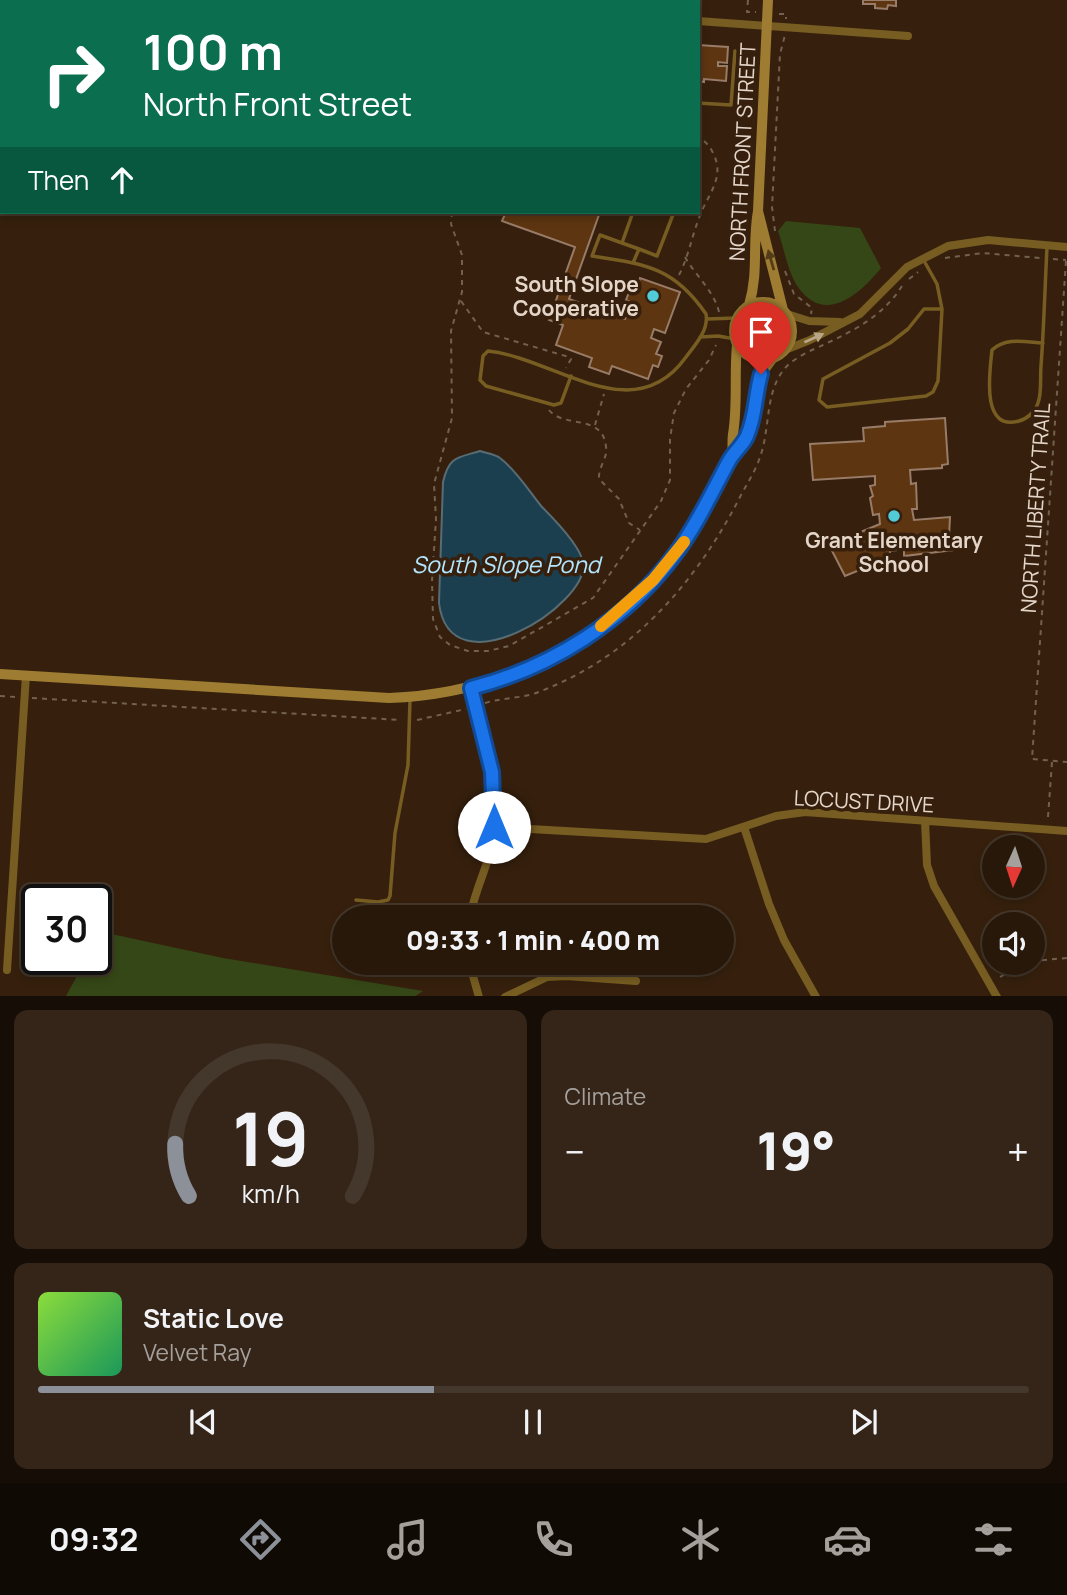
<!DOCTYPE html>
<meta charset="utf-8">
<style>
body{margin:0;font-family:Manrope,sans-serif;background:#342518;color:#f1f3f6;height:100vh;display:flex;flex-direction:column;font-size:26px;white-space:nowrap}
*{box-sizing:border-box;margin:0}
p{font-size:23px;color:#a5a09c}
.icon{flex:none;width:38px;height:38px;fill:none;stroke:currentColor;stroke-width:2;stroke-linecap:round;stroke-linejoin:round}
.map{position:relative;height:996px;overflow:hidden}
.panel{display:flex;flex-direction:column;gap:14px;padding:14px;background:#160d06;flex:1}
.panel>*{flex:none}
.guide{position:absolute;left:0px;top:0px;width:700px;height:214px;box-shadow:0 4px 10px #0003,0 0 0 2px #44372b;background:#0b6e4f;color:#fff;overflow:hidden}
.needle{width:46px;rotate:183deg}
.fabs{position:absolute;left:982px;top:835px;display:grid;gap:14px}
.fabs a{display:grid;place-items:center;width:63px;height:63px;border-radius:50%;background:#28180a;box-shadow:0 4px 10px #0003,0 0 0 2px #44372b;font-size:35px}
.speed{position:absolute;left:21px;top:884px;display:flex;gap:14px;font-size:35px;font-weight:700;text-align:center}
.speed>*{display:grid;place-content:center;width:91px;height:91px;border-radius:50%;background:#28180a;box-shadow:0 4px 10px #0003,0 0 0 2px #44372b;line-height:1}
.speed .limit{border:4px solid #111;border-radius:10px;background:#fff;color:#111}
.pin{position:absolute;display:grid;place-items:center;width:60px;height:60px;color:#fff;margin:-72px -30px;border-radius:50% 50% 50% 0;rotate:-45deg;box-shadow:0 0 7px #0007}
.pin .icon{rotate:45deg}
.me{position:absolute;width:77px;margin:-38px;rotate:0deg;stroke-linejoin:round;filter:drop-shadow(0 0 5px #0008)}
.turn{display:flex;align-items:center;gap:24px;height:147px;padding:0 28px;font-size:32px}
.turn .icon{width:91px;height:91px;stroke-width:2.5}
.turn b{display:block;font-size:49px;line-height:60px}
.then{display:flex;align-items:center;height:66px;padding:0 28px;background:#0003;gap:14px;font-size:26px}
.big{font-size:52px;font-weight:800;line-height:1.1}
.panel .widget{flex:1;display:flex;flex-direction:column;justify-content:center;gap:10px;min-width:0;padding:0 24px;border-radius:14px;background:#342518}
.panel .dial{align-items:center;gap:0}
.dial svg{height:182px;overflow:visible;fill:none;stroke:#44372b;stroke-width:7;stroke-linecap:round;text-anchor:middle}
.dial text{fill:#f1f3f6;stroke:none}
.song{display:flex;align-items:center;gap:21px}
.cover{width:84px;height:84px;border-radius:10px;background:linear-gradient(135deg,hsl(90 70% 55%),hsl(150 70% 35%))}
.played{height:7px;border-radius:4px;background:linear-gradient(90deg,#8c9099 40%,#44372b 40%)}
.keys{display:flex;justify-content:space-around;direction:ltr}
.heat{display:flex;justify-content:space-between;align-items:center;font-size:38px;direction:ltr}
.panel .tiles{flex:1;display:grid;gap:14px;grid-template-columns:1fr 1fr}
.widget:last-child{grid-column:span 2}
.trip{position:absolute;left:332px;top:905px;width:402px;height:70px;border-radius:35px;background:#28180a;box-shadow:0 4px 10px #0003,0 0 0 2px #44372b;font-weight:800;line-height:70px;text-align:center}
.tabs{display:flex;height:112px;justify-content:space-around;align-items:center;background:#100a04;color:#a5a09c}
.tabs .icon{width:49px;height:49px}
.tabs .on{color:#8c9099}
.tabs b{font-size:32px;color:#f1f3f6}
.map>svg:first-child{display:block}
</style>
<div class="map">
<svg width="1067" height="997" viewBox="0 0 1067 997">
<rect width="100%" height="100%" fill="#36200d"/>
<path fill="#354716" d="M786 221 860 228 881 268C861 293 825 326 798 287 788 273 784 248 778 231Z
M102 932 223 958 423 991 414 997 66 996 78 974 49 959H96V937Z"/>
<path fill="#1b3f4f" stroke="#586c74" stroke-width="2" d="M480 451C486 453 495 454 500 458 516 470 529 491 542 507 554 519 581 546 583 563 590 604 450 693 439 603L443 482C449 456 457 458 480 451Z"/>
<path fill="#5d3511" stroke="#987c67" stroke-width="2" d="M863 0H896V6L888 5 887 9 875 8V4H863Z
M698 45 728 47 727 63 718 62V66H727L726 81 704 79V82L698 81Z
M506 212H600L569 299 625 319 630 302 626 300 630 290 636 292 640 278 680 292 665 333 654 329 651 338 661 342 656 354 662 356 658 367 653 365 648 379 612 366 609 374 589 367 592 358 556 345 563 325 549 320 575 247 502 221Z
M945 418 948 464 942 465V468L910 470 911 484 916 483 917 509H912L914 520 950 517 949 537H952L953 550 904 556V549L890 551 889 558 845 576 829 545 880 524 879 514 873 515 870 498 873 496 870 486 875 485V476L813 480 810 444 864 441 863 428 885 426V422Z"/>
<g fill="none" stroke-linecap="round" stroke-linejoin="round">
<path stroke="#73604f" stroke-width="2" stroke-dasharray="5 5" stroke-linecap="butt" d="M748 0 747 12H756
M779 14H786V19
M452 212 451 224 462 255V292L451 331 452 418 434 484 436 519 432 581 433 619 440 637 450 645 468 651H488L509 646 593 598 661 501 670 480V439L674 413 686 389 709 360 716 345
M775 231 772 207 780 54 785 35
M685 257C695 275 714 291 719 312
M945 258 983 253 1040 258
M1053 259 1066 260
M1066 261 1032 759 1067 762
M785 271 794 294 812 308 811 314
M679 275C688 258 692 236 699 218 707 195 726 178 713 153 710 146 705 141 698 137
M909 279 918 272
M461 301 483 332 569 357 571 359 566 368
M549 410C564 429 603 413 606 447 608 458 598 467 599 479L619 499 629 523 640 530
M595 425 604 394
M0 696 16 697
M32 698 401 720
M485 703C504 697 523 699 541 691 633 656 698 580 741 495 748 482 756 470 760 457 771 427 764 390 787 366 796 357 812 350 823 345 855 330 883 316 902 286
M417 720 466 709
M1048 817 1052 762
M1032 961 1067 958
M1000 977 1027 962"/>
<path stroke="#775d21" stroke-width="3.5" d="M698 103 731 105 735 51
M622 243 639 249
M923 259 937 284 942 309
M633 263 639 249 657 256 674 212
M924 309H942L938 381 933 392 926 396 827 407 819 400 823 379 890 343 908 329Z
M707 319 736 318
M700 337 718 336 735 339
M1043 343C1025 342 1006 337 992 350 990 370 980 432 1019 421 1027 419 1035 412 1038 403 1042 393 1040 377 1041 366 1044 326 1045 286 1047 247
M571 376 561 403 554 405 486 386 480 380 483 356 488 351C555 358 633 431 686 357 695 345 709 330 706 314 674 267 645 264 592 256L600 235 622 243 633 212
M356 900 378 902 388 900 390 896 395 833 408 765 410 700"/>
<path stroke="#775d21" stroke-width="8" d="M53 2V0
M199 2V0
M380 2V0
M606 2V0
M0 10H2
M698 21 908 36
M787 314 809 321 840 322
M785 350 810 340 860 314 907 267 948 246 988 240 1067 247
M925 821 927 865 934 886 997 997
M494 827 706 839 776 816 805 812 1067 831
M744 827 769 904 784 940 816 997
M470 917C474 894 485 872 491 849 503 794 485 741 471 688
M469 962 479 997
M7 970 26 675
M505 997 547 977 566 976 636 981"/>
<path stroke="#9e7d32" stroke-width="10" d="M758 211 783 310
M734 331a29 29 0 1 1 58 0a29 29 0 1 1-58 0Z
M749 305C759 272 752 244 758 211L768 0
M732 455 747 437 755 410 761 374 773 358
M0 674 389 698C517 693 634 628 699 516 710 498 726 476 732 455 733 449 732 441 733 434 738 404 734 375 737 345"/>
</g>
<defs><path id="oneway-solid" d="M-6-.8H1V-3.2L6.5 0L1 3.2V.8H-6Z" transform="scale(1.75)"/></defs>
<use fill="#553c18" href="#oneway-solid" transform="translate(771 260) rotate(-106)"/>
<use fill="#b9a686" href="#oneway-solid" transform="translate(814 338) rotate(-24)"/>
<g fill="none" stroke-linecap="round" stroke-linejoin="round">
<defs>
<path id="route" d="M494 827 492 772 471 688C551 668 627 620 676 553 697 525 712 492 729 461 734 452 743 445 747 436 756 416 755 394 761 374"/>
</defs>
<use href="#route" stroke="#114b97" stroke-width="18"/>
<use href="#route" stroke="#1a73e8" stroke-width="12"/>
<path stroke="#f59e0b" stroke-width="12" d="M601 626 653 580 684 542"/>
</g>
<g fill="#52cbd8" stroke="#36200d" stroke-width="2.5">
<circle cx="653" cy="296" r="7"/>
<circle cx="894" cy="516" r="7"/>
</g>
<g text-anchor="middle" dominant-baseline="central" stroke-width="7" stroke-linejoin="round" paint-order="stroke">
<g font-size="21" fill="#e5d6ca" stroke="#36200d">
<text transform="translate(742 152) rotate(-87)">NORTH FRONT STREET</text>
<text transform="translate(1035 508) rotate(-86)">NORTH LIBERTY TRAIL</text>
<text transform="translate(864 801) rotate(3)">LOCUST DRIVE</text>
</g>
<g font-size="21" font-weight="bold" fill="#e5d6ca" stroke="#36200d" text-anchor="end">
<text x="639" y="284">South Slope<tspan x="639" dy="24">Cooperative</tspan></text>
<text x="894" y="540" text-anchor="middle">Grant Elementary<tspan x="894" dy="24">School</tspan></text>
</g>
<g font-size="23" font-style="italic" fill="#b2e5fe" stroke="#36200d">
<text x="506" y="564">South Slope Pond</text>
</g>
</g>
</svg>
<div class="fabs">
<a><svg class="needle" viewBox="-14 -14 28 28"><path d="M0-13l5 13h-10z" fill="#e53935"/><path d="M0 13l5-13h-10z" fill="#a5a09c"/></svg></a>
<a><svg class="icon" aria-label="sound" viewBox="0 0 24 24"><path d="M4 9h4l5-4v14l-5-4H4zM17 9q2 3 0 6"/></svg></a>
</div>
<div class="speed"><div class="limit">30</div></div>
<div class="pin" style="left:761px;top:374px;background:#d93025"><svg class="icon" aria-label="arrive" viewBox="0 0 24 24"><path d="M6 21V4h12l-3 4 3 4H6"/></svg></div>
<svg class="me" style="left:494px;top:827px" viewBox="-20 -20 40 40"><circle r="19" fill="#fff"/><path d="M0-13L10 11 0 6-10 11z" fill="#1a73e8"/></svg>
<div class="trip">09:33 · 1 min · 400 m</div>
<div class="guide">
<div class="turn"><svg class="icon" aria-label="right" viewBox="0 0 24 24"><path d="M7 20v-9h11M14 6l5 5-5 5"/></svg><div><b>100 m</b>North Front Street</div></div>
<div class="then">Then<svg class="icon" aria-label="ahead" viewBox="0 0 24 24"><path d="M12 20V5M6 11l6-6 6 6"/></svg></div>
</div>
</div>
<section class="panel">
<div class="tiles">
<div class="widget dial"><svg viewBox="0 0 100 80">
<path d="M14 69A42 42 0 1 1 86 69"/>
<path d="M14 69A42 42 0 0 1 8 46" stroke="#8c9099"/>
<text x="50" y="56" font-size="32" font-weight="700">19</text>
<text x="50" y="72" font-size="11">km/h</text>
</svg></div>
<div class="widget"><p>Climate</p>
<div class="heat"><a>−</a><b class="big">19°</b><a>+</a></div>
</div>
<div class="widget">
<div class="song"><i class="cover"></i><div><b>Static Love</b><p>Velvet Ray</p></div></div>
<div class="played"></div>
<div class="keys"><svg class="icon" aria-label="previous" viewBox="0 0 24 24"><path d="M18 5L8 12l10 7zM5 5v14"/></svg><svg class="icon" aria-label="pause" viewBox="0 0 24 24"><path d="M8 5v14M16 5v14"/></svg><svg class="icon" aria-label="next" viewBox="0 0 24 24"><path d="M6 5l10 7-10 7zM19 5v14"/></svg></div>
</div>
</div>
</section>
<nav class="tabs">
<b>09:32</b>
<svg class="icon on" aria-label="directions" viewBox="0 0 24 24"><path d="M12 3l9 9-9 9-9-9zM9 14v-3h6M13 9l2 2-2 2"/></svg>
<svg class="icon" aria-label="music" viewBox="0 0 24 24"><path d="M9 18V5l10-2v13"/><circle cx="6" cy="18" r="3"/><circle cx="16" cy="16" r="3"/></svg>
<svg class="icon" aria-label="phone" viewBox="0 0 24 24"><path d="M5 4h4l2 5-3 2q2 4 5 5l2-3 5 2v4C11 20 4 13 5 4z"/></svg>
<svg class="icon" aria-label="climate" viewBox="0 0 24 24"><path d="M12 3v18M4 7l16 10M4 17L20 7"/></svg>
<svg class="icon" aria-label="car" viewBox="0 0 24 24"><path d="M5 17H2v-5l4-1 3-4h7l3 4 3 1v5h-3M9 17h6M6 11h13"/><circle cx="7" cy="17" r="2"/><circle cx="17" cy="17" r="2"/></svg>
<svg class="icon" aria-label="filters" viewBox="0 0 24 24"><path d="M4 7h16M4 17h16"/><circle cx="9" cy="7" r="2"/><circle cx="15" cy="17" r="2"/></svg>
</nav>
